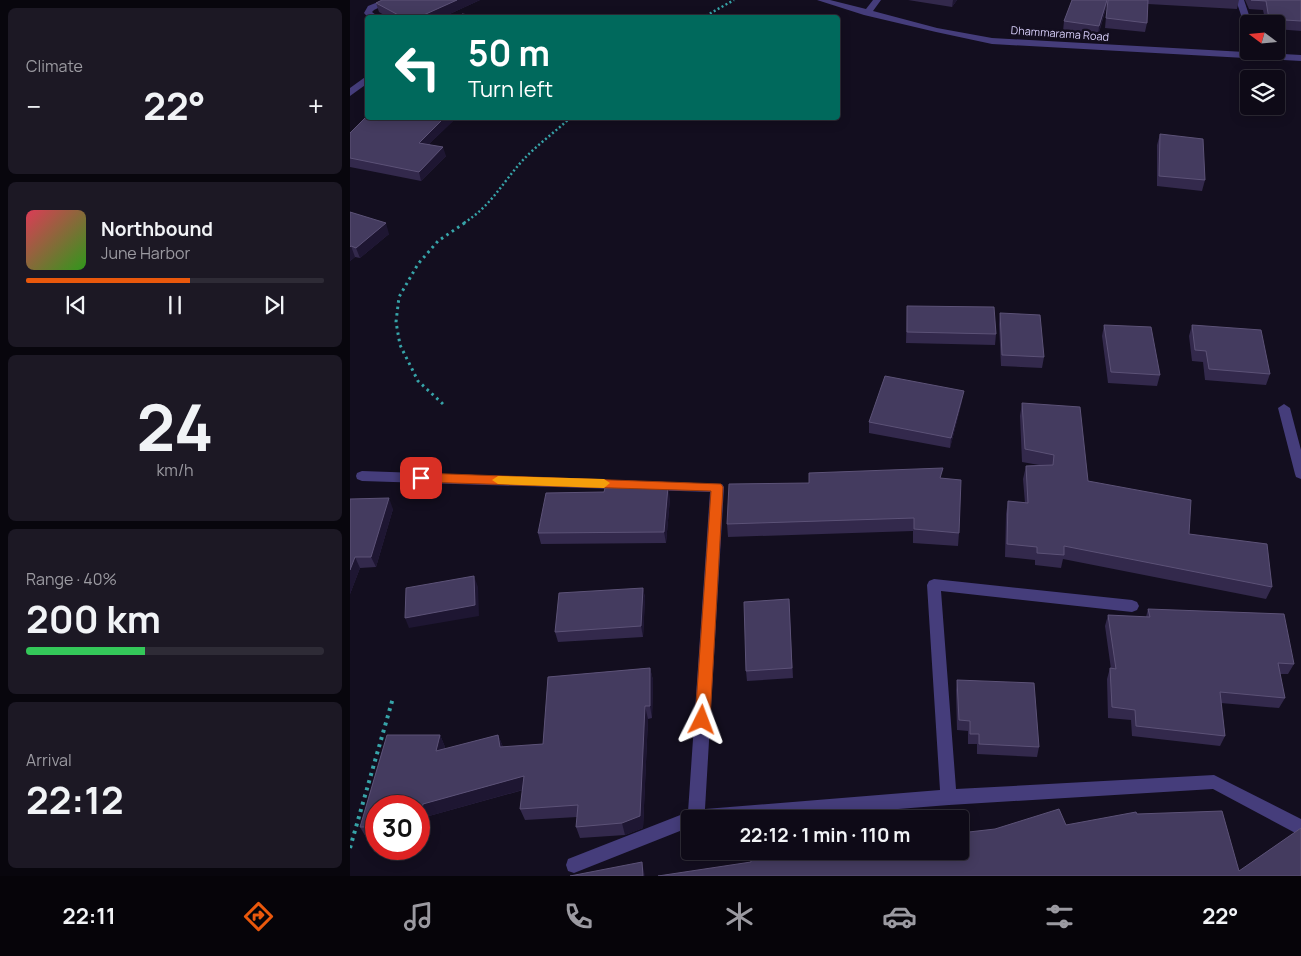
<!DOCTYPE html>
<meta charset="utf-8">
<style>
body{margin:0;font-family:Manrope,sans-serif;background:#1c1824;color:#f1f3f6;height:100vh;display:flex;flex-direction:column;font-size:19px;white-space:nowrap}
*{box-sizing:border-box;margin:0}
p{font-size:16px;color:#9b9aa1}
.icon{flex:none;width:28px;height:28px;fill:none;stroke:currentColor;stroke-width:2;stroke-linecap:round;stroke-linejoin:round}
.map{position:relative;flex:1;overflow:hidden}
.drawer{display:flex;flex-direction:column;gap:8px;padding:8px;background:#08060d;width:350px}
.drawer>*{flex:none}
.guide{position:absolute;left:15px;top:15px;width:475px;height:105px;border-radius:5px;box-shadow:0 2px 12px #0003,0 0 0 1px #2e2b36;background:#00695c;color:#fff;overflow:hidden}
.needle{width:32px;rotate:286deg}
.buttons{position:absolute;left:890px;top:15px;display:grid;gap:10px}
.buttons a{display:grid;place-items:center;width:45px;height:45px;border-radius:5px;background:#0e0a17;box-shadow:0 2px 12px #0003,0 0 0 1px #2e2b36;font-size:25px}
.speed{position:absolute;left:15px;top:795px;display:flex;gap:10px;font-size:25px;font-weight:700;text-align:center}
.speed>*{display:grid;place-content:center;width:65px;height:65px;border-radius:50%;background:#0e0a17;box-shadow:0 2px 12px #0003,0 0 0 1px #2e2b36;line-height:1}
.speed .limit{border:8px solid #d22;background:#fff;color:#111}
.pin{position:absolute;display:grid;place-items:center;width:42px;height:42px;color:#fff;margin:-21px;border-radius:10px;box-shadow:0 2px 8px #0006}
.me{position:absolute;width:55px;margin:-28px;rotate:3deg;stroke-linejoin:round;filter:drop-shadow(0 0 4px #0008)}
.turn{display:flex;align-items:center;gap:18px;height:105px;padding:0 20px;font-size:22px}
.turn .icon{width:65px;height:65px;stroke-width:2.5}
.turn b{display:block;font-size:35px;line-height:42px}
.big{font-size:38px;font-weight:700;line-height:1.1}
.drawer .widget{flex:1;display:flex;flex-direction:column;justify-content:center;gap:8px;min-width:0;padding:0 18px;border-radius:8px;background:#1c1824}
.drawer .dial{align-items:center;gap:0}
.dial b{font-size:65px;line-height:1}
.song{display:flex;align-items:center;gap:15px}
.cover{width:60px;height:60px;border-radius:8px;background:linear-gradient(135deg,hsl(350 70% 55%),hsl(110 70% 35%))}
.played{height:5px;border-radius:2px;background:linear-gradient(90deg,#ea580c 55%,#2e2b36 55%)}
.keys{display:flex;justify-content:space-around;direction:ltr}
.heat{display:flex;justify-content:space-between;align-items:center;font-size:28px;direction:ltr}
.charge{height:8px;border-radius:4px;background:linear-gradient(90deg,#34c759 40%,#2e2b36 0)}
.trip{position:absolute;left:331px;top:810px;width:288px;height:50px;border-radius:5px;background:#0e0a17;box-shadow:0 2px 12px #0003,0 0 0 1px #2e2b36;font-weight:700;line-height:50px;text-align:center}
.tabs{display:flex;height:80px;justify-content:space-around;align-items:center;background:#060409;color:#9b9aa1}
.tabs .icon{width:35px;height:35px}
.tabs .on{color:#ea580c}
.tabs b{font-size:22px;color:#f1f3f6}
main{display:flex;flex:1;min-height:0}
.map>svg:first-child{display:block}
</style>
<main>
<section class="drawer">
<div class="widget"><p>Climate</p>
<div class="heat"><a>−</a><b class="big">22°</b><a>+</a></div>
</div>
<div class="widget">
<div class="song"><i class="cover"></i><div><b>Northbound</b><p>June Harbor</p></div></div>
<div class="played"></div>
<div class="keys"><svg class="icon" aria-label="previous" viewBox="0 0 24 24"><path d="M18 5L8 12l10 7zM5 5v14"/></svg><svg class="icon" aria-label="pause" viewBox="0 0 24 24"><path d="M8 5v14M16 5v14"/></svg><svg class="icon" aria-label="next" viewBox="0 0 24 24"><path d="M6 5l10 7-10 7zM19 5v14"/></svg></div>
</div>
<div class="widget dial"><b>24</b><p>km/h</p></div>
<div class="widget"><p>Range · 40%</p><b class="big">200 km</b><div class="charge"></div></div>
<div class="widget"><p>Arrival</p><b class="big">22:12</b></div>
</section>
<div class="map">
<svg width="951" height="876" viewBox="0 0 951 876">
<rect width="100%" height="100%" fill="#130e1f"/>
<g fill="none" stroke-linecap="round" stroke-linejoin="round">
<path stroke="#37a4a9" stroke-width="2.5" stroke-dasharray="2 2.5" stroke-linecap="butt" d="M352 18 384 0
M114 223C142 205 152 183 173 160 187 145 205 132 220 118"/>
<path stroke="#37a4a9" stroke-width="3" stroke-dasharray="2.5 4" stroke-linecap="butt" d="M93 404 68 381 50 345 46 322 49 297 68 264 88 241 116 222"/>
<path stroke="#37a4a9" stroke-width="4" stroke-dasharray="3 4.5" stroke-linecap="butt" d="M0 848 43 698"/>
<path fill="#453d7b" fill-rule="evenodd" d="M33 0H44L24 10 22 12 30 18C23 18 18 18 14 13L18 6Z
M467 0H480L516 9 523 0H531L523 11 587 28 642 38 951 55V61L642 44 586 32 514 15Z
M886 0H894L902 24H899V29L895 27Z
M18 75V83L0 96V88Z
M934 404 940 408 951 450V479L946 477 945 474 928 408Z
M12 471 372 484 374 487 355 809 590 790 577 585 579 581 584 579 782 600 787 602 789 606 787 610 782 612 591 591 606 789 864 775 951 819V836L863 789 599 805 421 819H340V827L224 873 218 871 216 865 218 859 338 812 360 492 12 481 7 479 6 476 7 473Z"/>
</g>
<path fill="#33294c" d="M130 0 91 18H39L29 12 26 3Z
M558 0H607L602 7Z
M722 0H889L887 9 798 4 797 23 795 32 755 28 757 5 748 36 713 31 714 21Z
M895 0H951V31L926 29V24H916L913 10 899 9Z
M18 118H106L79 144 96 156 71 181 0 167V133Z
M810 134 855 180 852 191 807 186V145Z
M0 212 39 234 10 258 5 257 0 261Z
M557 306 646 334 645 345 556 343Z
M650 313 694 357 692 368 651 366 649 324Z
M754 325 810 375 807 386 758 383 752 336Z
M842 325 920 374 916 385 855 380 853 362 842 361 839 336Z
M612 401 600 448 519 433V422Z
M672 403 738 481 839 534 922 587 916 599 713 559 711 568 685 565V560L655 557 656 514 658 501 675 503 673 479 676 466 689 465 672 462 670 416Z
M592 478 609 533 608 546 563 543V531L378 537 377 524 459 483Z
M320 498 316 543 191 544 188 533Z
M0 499 43 509 26 567 10 568 0 594Z
M293 588 295 598 293 637 208 642 205 632Z
M439 599 443 678 397 681 396 671Z
M798 609 944 664 938 674H930L935 698 929 708 871 703 875 736 870 746 782 736 781 720 758 718 757 679 760 668 761 669 755 626 758 615 796 617Z
M300 668 303 680 302 718 298 719 293 828 275 835 230 838 226 827 227 817 175 820 170 809 173 790 79 816 73 839H69V806H26V839H17L10 827 37 735H90L95 747V749L148 735 153 747 193 744 198 677Z
M607 680 689 747 687 757 627 754V744H618V731L607 730 606 690Z"/>
<path fill="#1e1632" d="M107 0H130L91 18H67Z
M603 0H607L602 7Z
M758 0 756 7 748 36 749 26Z
M94 118H106L71 152 69 143Z
M93 147 96 156 71 181 69 172Z
M36 223 39 234 10 258 6 248Z
M1 246 5 257 0 261V247Z
M614 391 612 401 600 448 601 438Z
M318 487 320 498 316 543 314 532Z
M39 498 43 509 26 567 21 557Z
M5 557 10 568 0 594V570Z
M124 576 128 587 129 616 59 628 55 618Z
M293 588 295 598 293 637 291 626Z
M300 668 303 680 302 718 300 706Z
M295 706 298 719 293 828 275 835 272 823Z
M90 735 95 747 91 763 86 751Z
M148 735 153 747H150Z
M174 776 179 788 79 816 73 839 69 831V820L73 804Z
M292 862 294 871 295 876H293Z"/>
<path fill="#443b5f" stroke="#5c5277" d="M32 0H107L67 18H54L26 3Z
M722 0H757L749 26 714 21Z
M758 0H798L797 23 756 18Z
M901 0H951V21L919 19 916 1Z
M112 14 138 18H109Z
M18 115V118H94L69 143 93 147 69 172 0 158V133Z
M810 134 853 139 855 180 809 176Z
M0 212 36 223 6 248 1 246 0 247Z
M557 306 644 307 646 334 557 332Z
M650 313 690 315 694 357 652 355Z
M754 325 801 327 810 375 761 372Z
M842 325 911 330 920 374 859 369 856 351 845 350Z
M535 376 614 391 601 438 519 422Z
M672 403 730 407 738 481 841 500 839 534 917 544 922 587 714 546V555L687 553V547L657 544 658 501 678 503 676 466 703 465 704 455 675 449Z
M593 468 590 478 611 480 609 533 564 529V518L377 524 379 484 459 483V473Z
M318 487 314 532 188 533 196 493 254 492 255 488Z
M39 498 21 557H5L0 570V499Z
M124 576 125 605 55 618 56 588Z
M293 588 291 626 205 632 209 593Z
M439 599 442 668 396 671 394 602Z
M798 609 934 614 944 664 928 663 935 698 870 692 875 736 786 726 785 710 762 707 760 668 766 669 758 615 800 617Z
M300 668V706H295L290 816 272 823 226 827 228 805 170 809 174 776 73 804 69 820V806H26V827H10L37 735H90L86 751 148 735 150 747 193 744 198 677Z
M607 680 684 683 689 747 629 744V734H620V721L609 720Z
M709 809 716 825 786 812 787 814 872 811 889 871 951 828V876H308L401 862 400 851H610V833L645 829Z
M579 811 581 819H526Z
M505 815 506 819H481Z
M292 862 293 876H220Z"/>
<path fill="#ea580c" stroke="#983908" d="M71 473 371 484 373 487 360 720 357 724 352 726 348 724 345 720 361 491 71 482 65 478Z"/>
<path fill="#f59e0b" d="M148 476 254 479 260 483 254 488 148 484 142 480Z"/>
<g text-anchor="middle" dominant-baseline="central" stroke-width="5" stroke-linejoin="round" paint-order="stroke">
<g font-size="11" fill="#d9d0fb" stroke="#130e1f">
<text transform="translate(710 33) rotate(4)">Dhammarama Road</text>
</g>
</g>
</svg>
<div class="buttons">
<a><svg class="needle" viewBox="-14 -14 28 28"><path d="M0-13l5 13h-10z" fill="#e53935"/><path d="M0 13l5-13h-10z" fill="#9b9aa1"/></svg></a>
<a><svg class="icon" aria-label="layers" viewBox="0 0 24 24"><path d="M12 4l9 5-9 5-9-5zM3 14l9 5 9-5"/></svg></a>
</div>
<div class="speed"><div class="limit">30</div></div>
<div class="pin" style="left:71px;top:478px;background:#d93025"><svg class="icon" aria-label="arrive" viewBox="0 0 24 24"><path d="M6 21V4h12l-3 4 3 4H6"/></svg></div>
<svg class="me" style="left:352px;top:720px" viewBox="-20 -20 40 40"><path d="M0-17L14 15 0 8-14 15z" fill="#ea580c" stroke="#fff" stroke-width="4"/></svg>
<div class="trip">22:12 · 1 min · 110 m</div>
<div class="guide">
<div class="turn"><svg class="icon" aria-label="left" viewBox="0 0 24 24"><path d="M17 20v-9H6M10 6l-5 5 5 5"/></svg><div><b>50 m</b>Turn left</div></div>
</div>
</div>
</main>
<nav class="tabs">
<b>22:11</b>
<svg class="icon on" aria-label="directions" viewBox="0 0 24 24"><path d="M12 3l9 9-9 9-9-9zM9 14v-3h6M13 9l2 2-2 2"/></svg>
<svg class="icon" aria-label="music" viewBox="0 0 24 24"><path d="M9 18V5l10-2v13"/><circle cx="6" cy="18" r="3"/><circle cx="16" cy="16" r="3"/></svg>
<svg class="icon" aria-label="phone" viewBox="0 0 24 24"><path d="M5 4h4l2 5-3 2q2 4 5 5l2-3 5 2v4C11 20 4 13 5 4z"/></svg>
<svg class="icon" aria-label="climate" viewBox="0 0 24 24"><path d="M12 3v18M4 7l16 10M4 17L20 7"/></svg>
<svg class="icon" aria-label="car" viewBox="0 0 24 24"><path d="M5 17H2v-5l4-1 3-4h7l3 4 3 1v5h-3M9 17h6M6 11h13"/><circle cx="7" cy="17" r="2"/><circle cx="17" cy="17" r="2"/></svg>
<svg class="icon" aria-label="filters" viewBox="0 0 24 24"><path d="M4 7h16M4 17h16"/><circle cx="9" cy="7" r="2"/><circle cx="15" cy="17" r="2"/></svg>
<b>22°</b>
</nav>
